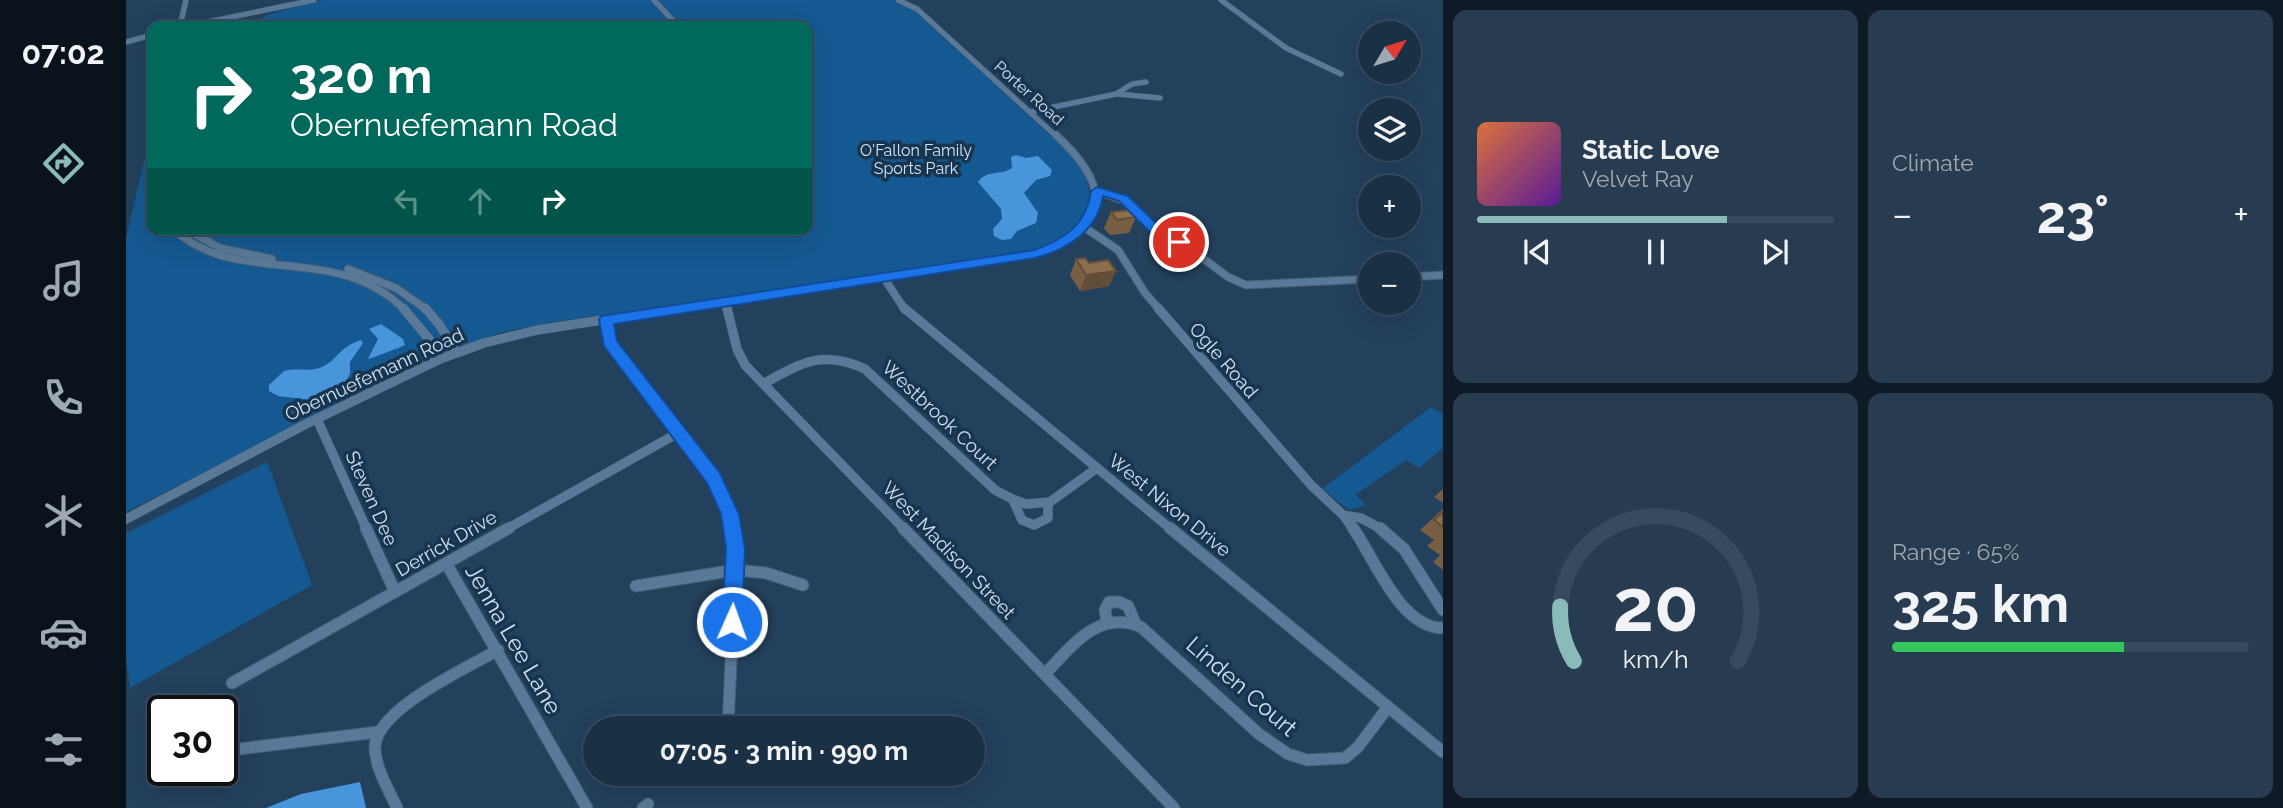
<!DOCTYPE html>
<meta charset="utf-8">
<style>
body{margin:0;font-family:Raleway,sans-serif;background:#273c50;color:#f1f3f6;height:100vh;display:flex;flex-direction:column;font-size:26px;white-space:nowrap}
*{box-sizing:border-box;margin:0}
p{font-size:23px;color:#9fa9b3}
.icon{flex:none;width:38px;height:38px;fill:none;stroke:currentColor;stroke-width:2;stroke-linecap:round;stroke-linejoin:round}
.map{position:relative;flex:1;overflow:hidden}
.sheet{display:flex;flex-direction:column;gap:10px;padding:10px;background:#0e1a26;width:840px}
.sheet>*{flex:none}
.guide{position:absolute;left:21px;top:21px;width:665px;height:214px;border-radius:14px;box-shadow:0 7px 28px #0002,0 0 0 2px #384b5e;background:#00695c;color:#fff;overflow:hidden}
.needle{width:46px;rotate:52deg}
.tools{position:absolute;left:1232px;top:21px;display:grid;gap:14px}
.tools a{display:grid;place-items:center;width:63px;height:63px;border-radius:50%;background:#1a3045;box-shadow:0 7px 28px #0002,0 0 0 2px #384b5e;font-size:35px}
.speed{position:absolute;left:21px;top:695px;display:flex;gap:14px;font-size:35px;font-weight:700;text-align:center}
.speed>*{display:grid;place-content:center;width:91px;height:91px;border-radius:50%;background:#1a3045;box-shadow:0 7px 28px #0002,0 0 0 2px #384b5e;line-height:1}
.speed .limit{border:4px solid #111;border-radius:10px;background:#fff;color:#111}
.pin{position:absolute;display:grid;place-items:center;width:60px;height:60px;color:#fff;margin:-30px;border:4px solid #fff;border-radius:50%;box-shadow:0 2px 7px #0007}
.me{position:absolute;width:77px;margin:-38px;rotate:2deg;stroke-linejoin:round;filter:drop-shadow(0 0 5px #0008)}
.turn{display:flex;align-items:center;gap:24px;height:147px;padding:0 28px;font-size:32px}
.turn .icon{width:91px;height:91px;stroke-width:2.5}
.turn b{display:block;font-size:49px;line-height:60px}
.lanes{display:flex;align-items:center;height:66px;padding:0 28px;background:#0003;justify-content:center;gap:35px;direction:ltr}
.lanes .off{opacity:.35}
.big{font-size:52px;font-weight:700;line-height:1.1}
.sheet .card{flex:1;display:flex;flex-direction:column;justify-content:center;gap:10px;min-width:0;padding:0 24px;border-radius:14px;background:#273c50}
.sheet .dial{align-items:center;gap:0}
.dial svg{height:182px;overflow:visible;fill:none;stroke:#384b5e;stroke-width:7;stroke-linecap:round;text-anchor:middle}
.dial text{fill:#f1f3f6;stroke:none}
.song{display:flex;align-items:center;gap:21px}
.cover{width:84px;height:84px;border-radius:10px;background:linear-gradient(135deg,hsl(20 70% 55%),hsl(270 70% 35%))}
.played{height:7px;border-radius:4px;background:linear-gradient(90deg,#8bbbb9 70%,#384b5e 70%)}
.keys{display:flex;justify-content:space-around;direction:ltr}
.heat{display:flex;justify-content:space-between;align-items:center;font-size:38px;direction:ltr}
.charge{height:10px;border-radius:5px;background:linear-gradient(90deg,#34c759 65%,#384b5e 0)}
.sheet .tiles{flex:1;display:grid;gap:10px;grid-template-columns:repeat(2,1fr)}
.trip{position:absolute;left:457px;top:716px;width:402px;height:70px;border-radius:35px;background:#1a3045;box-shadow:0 7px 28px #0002,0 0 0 2px #384b5e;font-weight:700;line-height:70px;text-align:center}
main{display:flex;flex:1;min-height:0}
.menu{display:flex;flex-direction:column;width:126px;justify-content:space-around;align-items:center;background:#0a131c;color:#9fa9b3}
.menu .icon{width:49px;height:49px}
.menu .active{color:#8bbbb9}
.menu b{font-size:32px;color:#f1f3f6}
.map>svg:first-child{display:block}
</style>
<main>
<nav class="menu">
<b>07:02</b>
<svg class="icon active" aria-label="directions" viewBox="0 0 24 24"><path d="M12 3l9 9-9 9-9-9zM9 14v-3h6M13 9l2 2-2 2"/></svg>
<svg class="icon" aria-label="music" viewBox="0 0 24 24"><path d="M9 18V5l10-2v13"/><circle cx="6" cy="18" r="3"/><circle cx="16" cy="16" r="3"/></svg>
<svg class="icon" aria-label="phone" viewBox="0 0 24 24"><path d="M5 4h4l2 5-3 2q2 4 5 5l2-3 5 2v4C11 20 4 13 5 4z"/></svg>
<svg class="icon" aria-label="climate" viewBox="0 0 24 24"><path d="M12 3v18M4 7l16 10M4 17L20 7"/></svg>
<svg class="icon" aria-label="car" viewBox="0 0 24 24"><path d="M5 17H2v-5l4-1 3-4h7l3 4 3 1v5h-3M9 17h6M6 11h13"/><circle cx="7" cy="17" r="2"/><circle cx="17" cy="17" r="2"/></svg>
<svg class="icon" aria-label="filters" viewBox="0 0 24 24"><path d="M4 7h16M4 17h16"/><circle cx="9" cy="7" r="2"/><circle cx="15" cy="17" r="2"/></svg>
</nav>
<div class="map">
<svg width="1317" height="808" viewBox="0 0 1317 808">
<rect width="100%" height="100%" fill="#23405c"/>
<path fill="#155992" d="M195 0H767L784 7 948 157C986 211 946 240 895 253L421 323 372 333 286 367 0 512V238L26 127V229H681V26H120L144 14Z
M1305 407 1317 414V448L1293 468 1280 460 1229 495 1240 505 1223 510 1196 489Z
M141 462 186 585 4 688 0 656V533Z"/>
<path fill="#4895dc" d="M890 155 900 158 912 156 926 170 924 176 910 180 898 193 912 213 910 223 891 231 885 239 876 240 868 236 867 229 876 219 875 209 852 182C861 169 875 176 886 168L885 157Z
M255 324 277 339 279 345C278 346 246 358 242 359L252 339 243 329Z
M235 340 237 343 224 362V373L221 380 203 395 186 400 152 396 143 391V385L158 371C172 367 184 373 198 366 214 357 212 348 235 340Z
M234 782 240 808H140L175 794Z"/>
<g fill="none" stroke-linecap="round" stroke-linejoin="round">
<defs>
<path id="minor-far3" d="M528 0 552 26
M772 0 791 9 931 137
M1095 0 1160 48 1215 74
M54 26 60 0
M62 26 188 0
M0 42 26 35
M992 94 1034 98
M904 112 990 94 1006 84 1020 82"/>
<path id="minor-far2" d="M971 191 999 201 1032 233 1062 247 1102 277 1120 285 1244 279
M958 227 992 250 1019 293 1034 310
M47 229C113 289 208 240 279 310
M60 229 94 248 146 259
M222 269 270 288 301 310
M1283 277 1317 275
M758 278 779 310
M599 302 601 310
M542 310 910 254C984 223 987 188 930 135"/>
<path id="minor-far1" d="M277 308 303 339 314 359
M299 308 313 324 330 352
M601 308 611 349 619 365 779 530
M778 308 1046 530
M1032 308 1185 485 1217 515 1228 530
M480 320 484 343 587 478 604 514 607 530
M637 384C675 363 697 349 739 369L869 490 886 499 900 504 924 502 971 468
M191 419 241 530
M887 500 896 520 908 525 922 518V505
M1217 515 1235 518 1257 530
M0 519 180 424 314 359 358 343 411 330 554 308
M379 530 552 433"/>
<path id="minor" d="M240 528 269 592
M777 528 1048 808
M1044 528 1317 752
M1227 528C1249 559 1274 628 1317 628
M1254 528 1278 549 1317 610
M320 563 461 808
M510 586 609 570 640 573 677 585
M981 622 979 610 983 602H993L1002 606 1010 625
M919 674C946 646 972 609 1015 627L1133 734 1162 754 1181 760 1219 758 1232 747 1262 707
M106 683 383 528
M602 728 610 549 606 528
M113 749 252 732
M271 808C263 790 249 768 249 747 250 709 341 668 372 650
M517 808 522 804"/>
</defs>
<use href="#minor-far3" stroke="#445e75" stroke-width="6"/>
<use href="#minor-far2" stroke="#445e75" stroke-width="9"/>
<use href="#minor-far1" stroke="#445e75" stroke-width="10"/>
<use href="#minor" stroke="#445e75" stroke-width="13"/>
<use href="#minor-far3" stroke="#5a7998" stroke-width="5"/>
<use href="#minor-far2" stroke="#5a7998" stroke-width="7"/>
<use href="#minor-far1" stroke="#5a7998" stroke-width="9"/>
<use href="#minor" stroke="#5a7998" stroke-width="11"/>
</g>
<path fill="#785f43" d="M985 212 1010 217 1003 233 984 235 978 228Z
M950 259 990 271 983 286 954 291 944 275Z
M1317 489V503L1308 497Z
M1317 509V570L1307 562 1314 555 1301 546 1308 540 1294 530Z"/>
<path fill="#624d37" d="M990 271 983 286 954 291 960 275Z"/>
<path fill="#8c6e4e" stroke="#624d37" stroke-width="2" d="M1003 210 1010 217 991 220 985 212Z
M959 258 963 263 982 260 990 271 960 275 950 259Z
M1317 512V527L1308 520Z"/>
<path fill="#1a73e8" stroke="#114b97" stroke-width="2" d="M971 187 1002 196 1038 231 1060 242 1053 247 1029 237 993 201 977 196C972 230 941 250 909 258L488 324 491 341 594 473 613 514 619 549 616 622 613 629 606 632 599 629 596 622 600 549 595 514 581 483 478 346 473 320 475 316 908 250C939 239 960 225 965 191Z"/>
<g text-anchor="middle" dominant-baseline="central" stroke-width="7" stroke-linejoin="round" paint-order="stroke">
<g font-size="16" fill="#cfe0f1" stroke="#183550">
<text transform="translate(903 93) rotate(42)">Porter Road</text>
</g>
<g font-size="16" fill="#d0e3f5" stroke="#183550">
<text x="790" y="150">O'Fallon Family<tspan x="790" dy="18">Sports Park</tspan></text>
</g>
<g font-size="19" fill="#cfe0f1" stroke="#183550">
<text transform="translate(1098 360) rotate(49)">Ogle Road</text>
<text transform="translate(248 374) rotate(-25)">Obernuefemann Road</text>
<text transform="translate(814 415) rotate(43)">Westbrook Court</text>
<text transform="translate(246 498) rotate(66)">Steven Dee</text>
<text transform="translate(1044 505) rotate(39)">West Nixon Drive</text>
<text transform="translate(320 543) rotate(-30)">Derrick Drive</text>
<text transform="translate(823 550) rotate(46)">West Madison Street</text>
</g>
<g font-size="23" fill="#cfe0f1" stroke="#183550">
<text transform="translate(388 639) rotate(60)">Jenna Lee Lane</text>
<text transform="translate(1116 686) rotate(41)">Linden Court</text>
</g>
</g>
</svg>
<div class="tools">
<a><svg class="needle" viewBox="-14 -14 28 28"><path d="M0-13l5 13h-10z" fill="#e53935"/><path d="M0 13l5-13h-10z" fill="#9fa9b3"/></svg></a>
<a><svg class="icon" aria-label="layers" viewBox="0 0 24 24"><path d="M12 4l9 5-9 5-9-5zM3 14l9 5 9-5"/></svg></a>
<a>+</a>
<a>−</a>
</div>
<div class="speed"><div class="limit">30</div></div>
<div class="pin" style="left:1053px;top:242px;background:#d93025"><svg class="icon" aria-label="arrive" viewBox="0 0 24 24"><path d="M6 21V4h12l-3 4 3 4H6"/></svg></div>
<svg class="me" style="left:606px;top:622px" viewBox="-20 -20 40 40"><circle r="17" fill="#1a73e8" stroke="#fff" stroke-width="3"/><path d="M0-11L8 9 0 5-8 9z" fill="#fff"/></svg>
<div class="trip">07:05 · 3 min · 990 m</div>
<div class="guide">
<div class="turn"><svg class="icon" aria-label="right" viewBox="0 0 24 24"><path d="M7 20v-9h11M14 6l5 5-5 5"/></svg><div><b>320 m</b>Obernuefemann Road</div></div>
<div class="lanes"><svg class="icon off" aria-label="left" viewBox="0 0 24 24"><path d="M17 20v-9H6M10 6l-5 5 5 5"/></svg><svg class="icon off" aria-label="ahead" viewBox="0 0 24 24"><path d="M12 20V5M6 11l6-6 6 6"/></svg><svg class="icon" aria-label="right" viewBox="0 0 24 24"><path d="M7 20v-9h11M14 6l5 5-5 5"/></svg></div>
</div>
</div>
<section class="sheet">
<div class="tiles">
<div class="card">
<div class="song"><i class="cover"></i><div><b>Static Love</b><p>Velvet Ray</p></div></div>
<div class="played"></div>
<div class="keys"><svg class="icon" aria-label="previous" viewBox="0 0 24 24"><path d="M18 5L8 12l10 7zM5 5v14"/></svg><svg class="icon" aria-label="pause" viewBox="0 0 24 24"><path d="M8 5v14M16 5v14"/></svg><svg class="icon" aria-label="next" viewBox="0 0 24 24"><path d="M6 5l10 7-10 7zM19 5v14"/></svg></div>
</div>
<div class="card"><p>Climate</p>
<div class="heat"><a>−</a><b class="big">23°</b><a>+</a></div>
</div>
<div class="card dial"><svg viewBox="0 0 100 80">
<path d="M14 69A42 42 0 1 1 86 69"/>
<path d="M14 69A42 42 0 0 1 8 45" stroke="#8bbbb9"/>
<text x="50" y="56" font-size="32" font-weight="700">20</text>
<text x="50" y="72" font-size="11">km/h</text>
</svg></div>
<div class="card"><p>Range · 65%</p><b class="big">325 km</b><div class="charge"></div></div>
</div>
</section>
</main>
